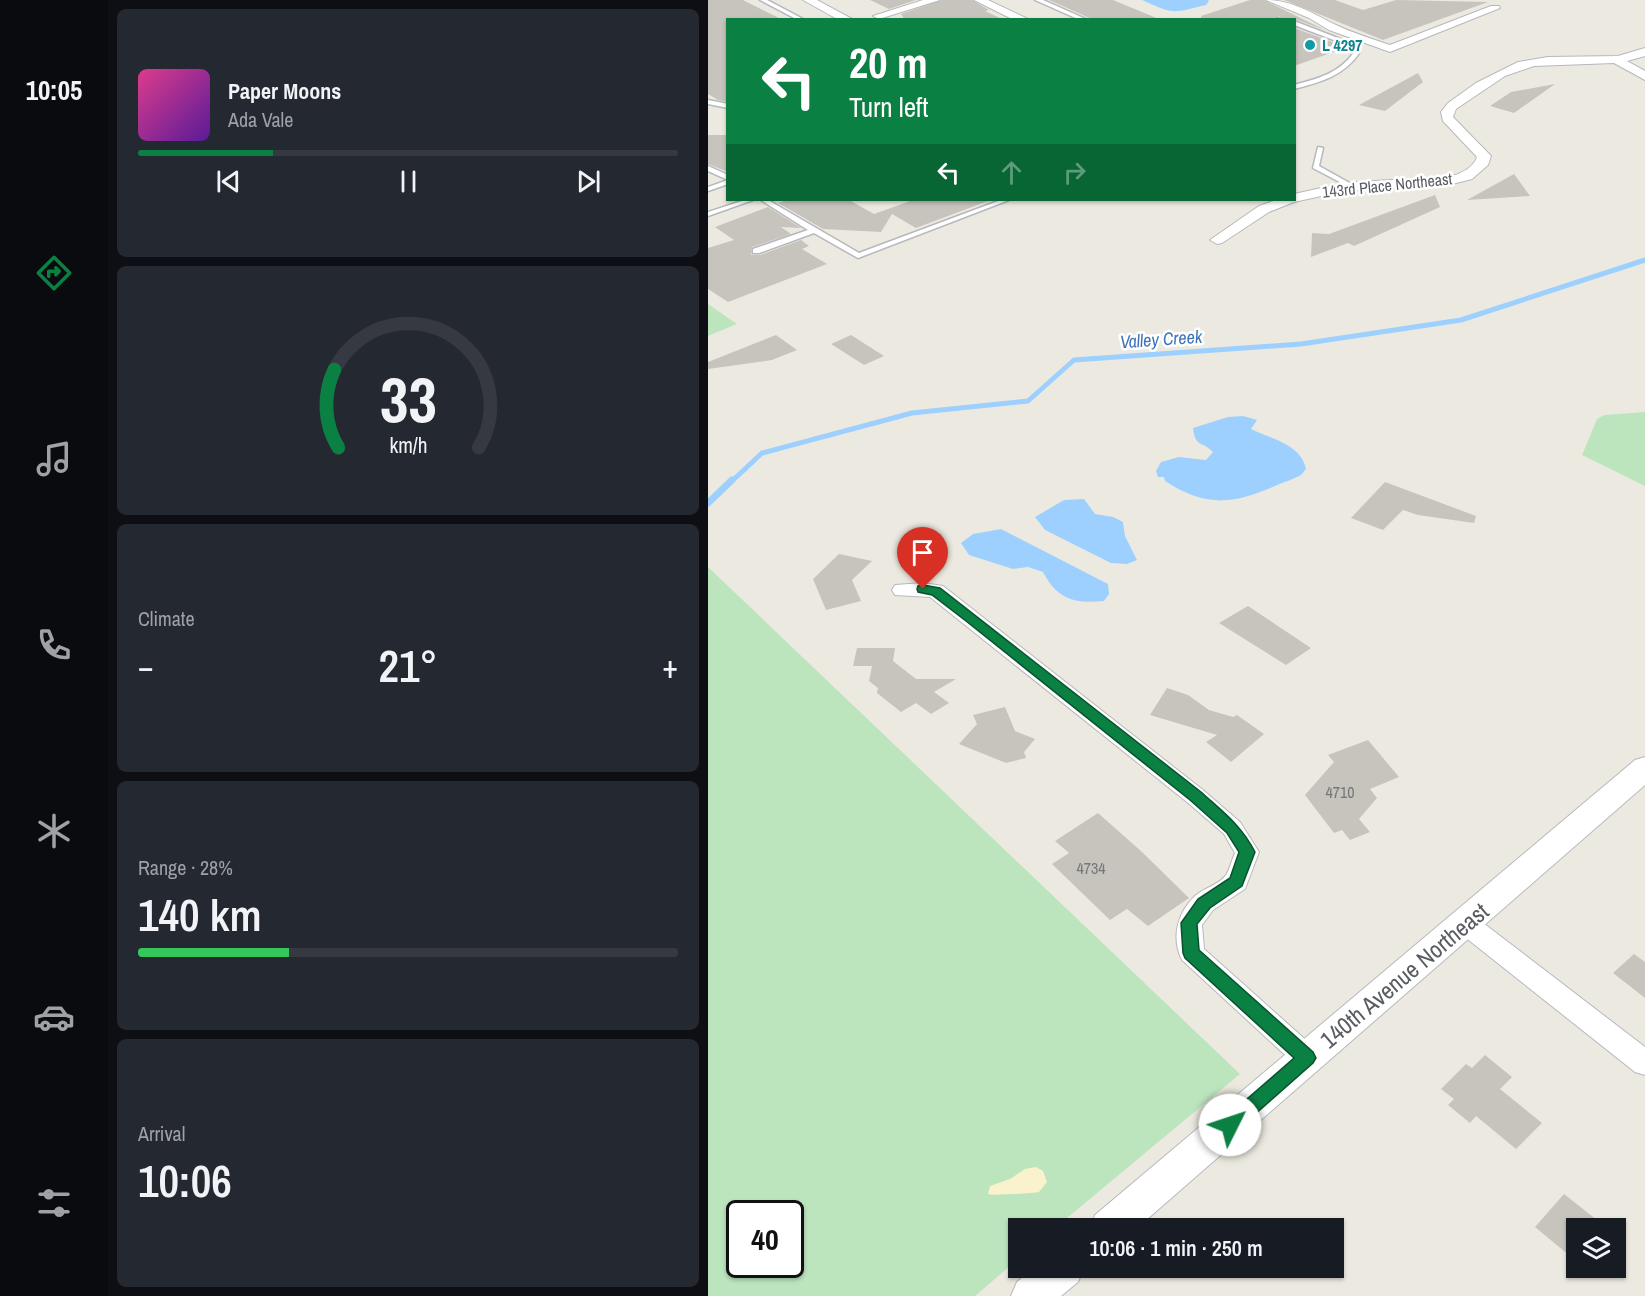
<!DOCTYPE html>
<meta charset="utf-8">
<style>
body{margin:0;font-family:"Archivo Narrow",sans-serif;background:#242831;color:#f1f3f6;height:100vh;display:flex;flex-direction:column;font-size:22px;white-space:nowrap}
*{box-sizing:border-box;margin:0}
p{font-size:20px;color:#9ea1a6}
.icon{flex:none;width:33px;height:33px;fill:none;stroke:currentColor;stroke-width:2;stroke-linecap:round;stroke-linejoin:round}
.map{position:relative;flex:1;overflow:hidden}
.side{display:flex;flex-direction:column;gap:9px;padding:9px;background:#0d0f14;width:600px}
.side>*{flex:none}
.top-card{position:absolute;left:18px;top:18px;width:570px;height:183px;border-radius:0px;box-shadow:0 2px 4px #0004;background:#0b8043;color:#fff;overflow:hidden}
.tools{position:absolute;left:858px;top:1218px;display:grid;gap:12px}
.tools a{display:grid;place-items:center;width:60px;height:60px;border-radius:0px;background:#171b24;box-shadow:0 2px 4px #0004;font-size:30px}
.speed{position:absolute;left:18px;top:1200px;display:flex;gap:12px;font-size:30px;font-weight:700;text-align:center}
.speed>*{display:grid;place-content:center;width:78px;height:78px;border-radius:50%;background:#171b24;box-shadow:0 2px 4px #0004;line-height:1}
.speed .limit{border:3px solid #111;border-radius:9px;background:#fff;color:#111}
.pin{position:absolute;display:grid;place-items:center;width:51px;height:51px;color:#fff;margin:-62px -26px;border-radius:50% 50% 50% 0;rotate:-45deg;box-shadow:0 0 6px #0007}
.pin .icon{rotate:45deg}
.me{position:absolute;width:66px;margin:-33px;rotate:49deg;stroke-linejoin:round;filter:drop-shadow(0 0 4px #0008)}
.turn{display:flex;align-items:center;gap:21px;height:126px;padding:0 24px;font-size:27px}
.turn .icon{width:78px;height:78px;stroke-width:2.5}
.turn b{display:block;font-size:42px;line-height:51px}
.lanes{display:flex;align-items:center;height:57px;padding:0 24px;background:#0003;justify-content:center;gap:30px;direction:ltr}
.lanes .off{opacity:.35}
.big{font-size:45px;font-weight:600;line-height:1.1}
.side .card{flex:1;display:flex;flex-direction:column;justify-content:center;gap:9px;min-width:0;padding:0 21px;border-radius:9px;background:#242831}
.side .dial{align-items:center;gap:0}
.dial svg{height:156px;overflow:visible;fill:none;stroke:#363941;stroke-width:7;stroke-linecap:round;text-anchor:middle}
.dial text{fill:#f1f3f6;stroke:none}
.song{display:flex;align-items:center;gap:18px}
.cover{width:72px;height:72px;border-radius:9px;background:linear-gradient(135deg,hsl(330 70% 55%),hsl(270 70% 35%))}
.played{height:6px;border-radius:3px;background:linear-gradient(90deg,#0b8043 25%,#363941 25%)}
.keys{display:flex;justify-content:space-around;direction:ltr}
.heat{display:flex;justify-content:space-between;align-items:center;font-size:33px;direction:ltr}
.charge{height:9px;border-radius:4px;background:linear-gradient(90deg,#34c759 28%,#363941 0)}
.trip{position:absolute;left:300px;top:1218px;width:336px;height:60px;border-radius:0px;background:#171b24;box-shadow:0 2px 4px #0004;font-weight:600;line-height:60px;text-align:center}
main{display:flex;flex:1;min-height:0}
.tab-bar{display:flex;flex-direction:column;width:108px;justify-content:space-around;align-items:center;background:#090b0e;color:#9ea1a6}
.tab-bar .icon{width:42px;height:42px}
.tab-bar .on{color:#0b8043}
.tab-bar b{font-size:27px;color:#f1f3f6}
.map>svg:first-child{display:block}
</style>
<main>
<nav class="tab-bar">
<b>10:05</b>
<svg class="icon on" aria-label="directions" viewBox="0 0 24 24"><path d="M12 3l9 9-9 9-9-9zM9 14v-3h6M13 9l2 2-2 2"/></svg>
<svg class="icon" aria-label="music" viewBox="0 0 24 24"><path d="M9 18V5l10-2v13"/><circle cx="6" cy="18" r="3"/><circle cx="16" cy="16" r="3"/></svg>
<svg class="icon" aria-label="phone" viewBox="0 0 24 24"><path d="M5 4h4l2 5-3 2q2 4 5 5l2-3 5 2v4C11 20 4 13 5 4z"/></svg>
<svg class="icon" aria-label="climate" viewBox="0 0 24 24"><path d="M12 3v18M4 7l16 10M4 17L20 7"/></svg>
<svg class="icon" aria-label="car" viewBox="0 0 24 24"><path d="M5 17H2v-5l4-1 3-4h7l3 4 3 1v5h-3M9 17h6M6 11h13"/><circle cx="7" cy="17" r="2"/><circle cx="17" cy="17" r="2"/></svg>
<svg class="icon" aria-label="filters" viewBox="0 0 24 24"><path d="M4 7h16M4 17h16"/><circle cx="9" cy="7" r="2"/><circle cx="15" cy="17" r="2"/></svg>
</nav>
<section class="side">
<div class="card">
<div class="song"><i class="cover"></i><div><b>Paper Moons</b><p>Ada Vale</p></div></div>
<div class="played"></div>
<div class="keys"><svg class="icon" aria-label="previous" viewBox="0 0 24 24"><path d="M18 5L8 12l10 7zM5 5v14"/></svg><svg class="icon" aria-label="pause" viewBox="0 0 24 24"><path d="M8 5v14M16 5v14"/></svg><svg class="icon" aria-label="next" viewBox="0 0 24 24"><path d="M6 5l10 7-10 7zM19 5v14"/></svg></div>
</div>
<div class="card dial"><svg viewBox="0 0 100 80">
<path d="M14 69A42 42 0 1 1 86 69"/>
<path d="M14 69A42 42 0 0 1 12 29" stroke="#0b8043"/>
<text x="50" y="56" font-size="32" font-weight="700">33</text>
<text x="50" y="72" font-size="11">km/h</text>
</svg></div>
<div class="card"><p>Climate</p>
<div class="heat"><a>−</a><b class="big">21°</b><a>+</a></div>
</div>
<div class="card"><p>Range · 28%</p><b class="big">140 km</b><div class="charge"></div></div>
<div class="card"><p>Arrival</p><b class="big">10:06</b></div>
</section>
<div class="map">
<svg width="937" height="1296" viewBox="0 0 937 1296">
<rect width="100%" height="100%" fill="#eceae0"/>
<path fill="#bce5be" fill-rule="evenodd" d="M0 304 29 324 0 336Z
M937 412V486L874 455 889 419 896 415Z
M0 567 532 1074 347 1228H310V1259L267 1296H0ZM32 1214H82V1264H32Z"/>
<path fill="#faf2cd" d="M328 1167 335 1171 339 1182 331 1192C325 1193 284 1196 280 1194L282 1186 302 1179 317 1169Z"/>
<path fill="#9dd0ff" d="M434 0H500L501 1 498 5C465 13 466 15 434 0Z
M535 416 549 420 543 429C563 439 593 444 598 469L593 475C584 480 576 482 567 486 524 505 497 507 457 481L456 477H450L448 471 453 462 471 457 498 460 505 452C495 441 487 448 485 428L520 417Z
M376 499 387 514 405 517 415 522 417 536 429 560 419 564 403 563 337 530 327 517 356 500Z
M293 529 400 584 401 594 396 601C366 604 349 599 335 572L320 567 305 569 261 555 253 543 265 534Z"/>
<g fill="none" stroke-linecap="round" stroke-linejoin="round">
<path stroke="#9dd0ff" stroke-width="5" d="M23 482 54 453 204 413 320 401 366 360 593 344 753 320 937 260"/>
<path stroke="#9dd0ff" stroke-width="7" d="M0 503 24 480"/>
</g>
<path fill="#c7c4bd" d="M0 0H35L75 20H20V102L10 100 0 94Z
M162 0H208L181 9Z
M234 0H264L281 10 277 11 296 20H197L193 14Z
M341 0H405L451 19 386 20Z
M542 0H556L619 31 587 19 580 20 571 16 566 20H494L493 16Z
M576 0H627L655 10 688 0 780 2 675 40Z
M586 28 630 44 637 48 586 66Z
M710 73 715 82 677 111 651 105Z
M847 84 806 113 782 106 803 92Z
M0 135H20V172L0 164Z
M806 174 822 196 759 200Z
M727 195 732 207 646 246 640 243 603 257 604 233 621 234Z
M80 200H141L166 214 205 200H280V201L208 228 184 214 173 232 115 229 70 203Z
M60 207 93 228 73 227 83 234 44 247 43 255H52L93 240 101 246 94 249 119 264 20 302 0 289V248L26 240 7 227Z
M68 335 89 350 64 360 0 369V362Z
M143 335 176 356 156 365 123 344Z
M677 482 768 516 766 523 710 515 695 510 675 530 643 518Z
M131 554 164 561 144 580 153 601 118 610 105 579Z
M540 606 603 648 578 665 511 623Z
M149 648H187L185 661 208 679H248L226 692 241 703 223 714 208 703 193 712 169 693 170 688 161 681 164 666H145Z
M459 688 480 695 501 710 525 717 529 715 556 734 523 762 498 742 509 735 442 715Z
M297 707 307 731 327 739 316 752 318 758 298 763 251 744 269 724 265 715Z
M660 740 691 777 662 789 669 798 651 819 662 832 642 840 634 830 626 833 597 795 626 762 620 755Z
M390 813 434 852 481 898 440 926 419 909 402 920 344 864 361 853 347 841Z
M926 954 937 962V998L905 973Z
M777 1055 804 1077 792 1089 834 1123 808 1149 768 1116 762 1123 740 1105 746 1099 733 1089 758 1064 764 1068Z
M856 1194 899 1228H868V1261L827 1227Z"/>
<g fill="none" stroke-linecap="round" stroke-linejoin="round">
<defs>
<path id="service" d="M52 0H59L97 20H90Z
M327 0H335L380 20H372Z
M570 18 578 20H568Z
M586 21 635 40 652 52C636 76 613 82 586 89V85C609 79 632 73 646 52L631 42 586 25Z
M0 100 20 104V108L0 104Z
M610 147 615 148 611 166 647 186V188H643L605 168Z
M0 166 20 175V180L0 171Z
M20 180V184L0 191V187Z
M37 200H45L0 216V212Z
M53 200H60L151 253 293 200H301L150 258 106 233 51 253H45V249L100 230Z"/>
<path id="minor" d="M95 0H109L146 20H131Z
M215 0H232L171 19 165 16Z
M266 0H280L322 20H306Z
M558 0C584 0 605 14 628 25 645 33 664 39 682 45L783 6H791L792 8 682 52 621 30 601 18Z
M937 48V56L919 61 937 71V80L906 63 826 66 797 76 748 109 745 117 783 156 780 165 764 179 744 184 636 191 586 202 561 212 514 243 509 244 502 240 551 206 568 200H586V194L636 183 744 176C754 173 766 167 769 157L735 121 733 112 740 103 768 83 810 62 840 57 910 56Z
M215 583 235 586 495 790 532 822 551 852 537 889 505 910 494 925 496 949 609 1050 613 1058 609 1066 599 1070 589 1066 474 960C463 938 469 913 487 896 496 888 512 884 518 875 522 869 524 859 527 853L516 834 479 802 222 597 187 595 184 590 187 585Z
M757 913 766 916 937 1047V1075L927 1072 748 930 744 923 748 916Z"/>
<path id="tertiary" d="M937 757V785L429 1228H382L387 1215 927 760Z
M326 1268H376L370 1282 353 1296H303L309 1282Z"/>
</defs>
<use href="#service" stroke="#b6b8bd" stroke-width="3"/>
<use href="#minor" stroke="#b6b8bd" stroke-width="2"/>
<use href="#tertiary" stroke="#b6b8bd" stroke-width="2"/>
<use href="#service" fill="#fff" fill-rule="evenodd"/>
<use href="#minor" fill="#fff" fill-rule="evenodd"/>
<use href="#tertiary" fill="#fff" fill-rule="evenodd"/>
</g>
<path fill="#0b8043" stroke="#07532c" stroke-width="1.5" d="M215 585 232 588 493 792C515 812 533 825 547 852L534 886 502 908 489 924 491 950 605 1052 608 1058 605 1063 529 1130 522 1133 516 1130 513 1125 516 1119 586 1058 477 958 475 953 473 923 490 899 522 878 531 852 519 833 482 800 258 621 224 595 210 592 209 589 210 586Z"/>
<circle fill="#0f9aa8" stroke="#fff" stroke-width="2" cx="602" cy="45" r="6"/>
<g text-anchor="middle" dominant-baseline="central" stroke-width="5" stroke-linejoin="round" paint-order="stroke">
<g font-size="16" font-weight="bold" fill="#0d838f" stroke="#fff" text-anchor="start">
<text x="614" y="45">L 4297</text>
</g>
<g font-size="16" fill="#595c61" stroke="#fff">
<text transform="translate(679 185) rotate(-6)">143rd Place Northeast</text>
</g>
<g font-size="16" fill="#747678">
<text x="632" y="792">4710</text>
<text x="383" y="868">4734</text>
</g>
<g font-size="18" font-style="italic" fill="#3e74ba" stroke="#fff">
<text transform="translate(453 339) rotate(-4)">Valley Creek</text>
</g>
<g font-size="24" fill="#595c61" stroke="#fff">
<text transform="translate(696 975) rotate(-40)">140th Avenue Northeast</text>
</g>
</g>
</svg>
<div class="tools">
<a><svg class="icon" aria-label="layers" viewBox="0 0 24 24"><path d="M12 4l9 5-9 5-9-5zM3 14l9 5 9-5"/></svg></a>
</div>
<div class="speed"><div class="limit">40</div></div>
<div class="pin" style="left:215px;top:589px;background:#d93025"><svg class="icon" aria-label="arrive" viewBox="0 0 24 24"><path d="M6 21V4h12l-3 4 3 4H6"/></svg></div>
<svg class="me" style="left:522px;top:1125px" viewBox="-20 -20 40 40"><circle r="19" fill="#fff"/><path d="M0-13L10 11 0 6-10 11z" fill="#0b8043"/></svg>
<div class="trip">10:06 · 1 min · 250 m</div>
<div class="top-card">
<div class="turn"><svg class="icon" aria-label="left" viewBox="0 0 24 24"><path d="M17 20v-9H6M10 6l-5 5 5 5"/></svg><div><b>20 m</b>Turn left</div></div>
<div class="lanes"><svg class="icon" aria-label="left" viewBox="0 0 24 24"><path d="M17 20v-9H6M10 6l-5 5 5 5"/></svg><svg class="icon off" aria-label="ahead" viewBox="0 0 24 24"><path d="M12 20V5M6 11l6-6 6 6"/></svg><svg class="icon off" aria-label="right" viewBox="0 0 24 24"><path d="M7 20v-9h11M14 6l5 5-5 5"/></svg></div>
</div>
</div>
</main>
